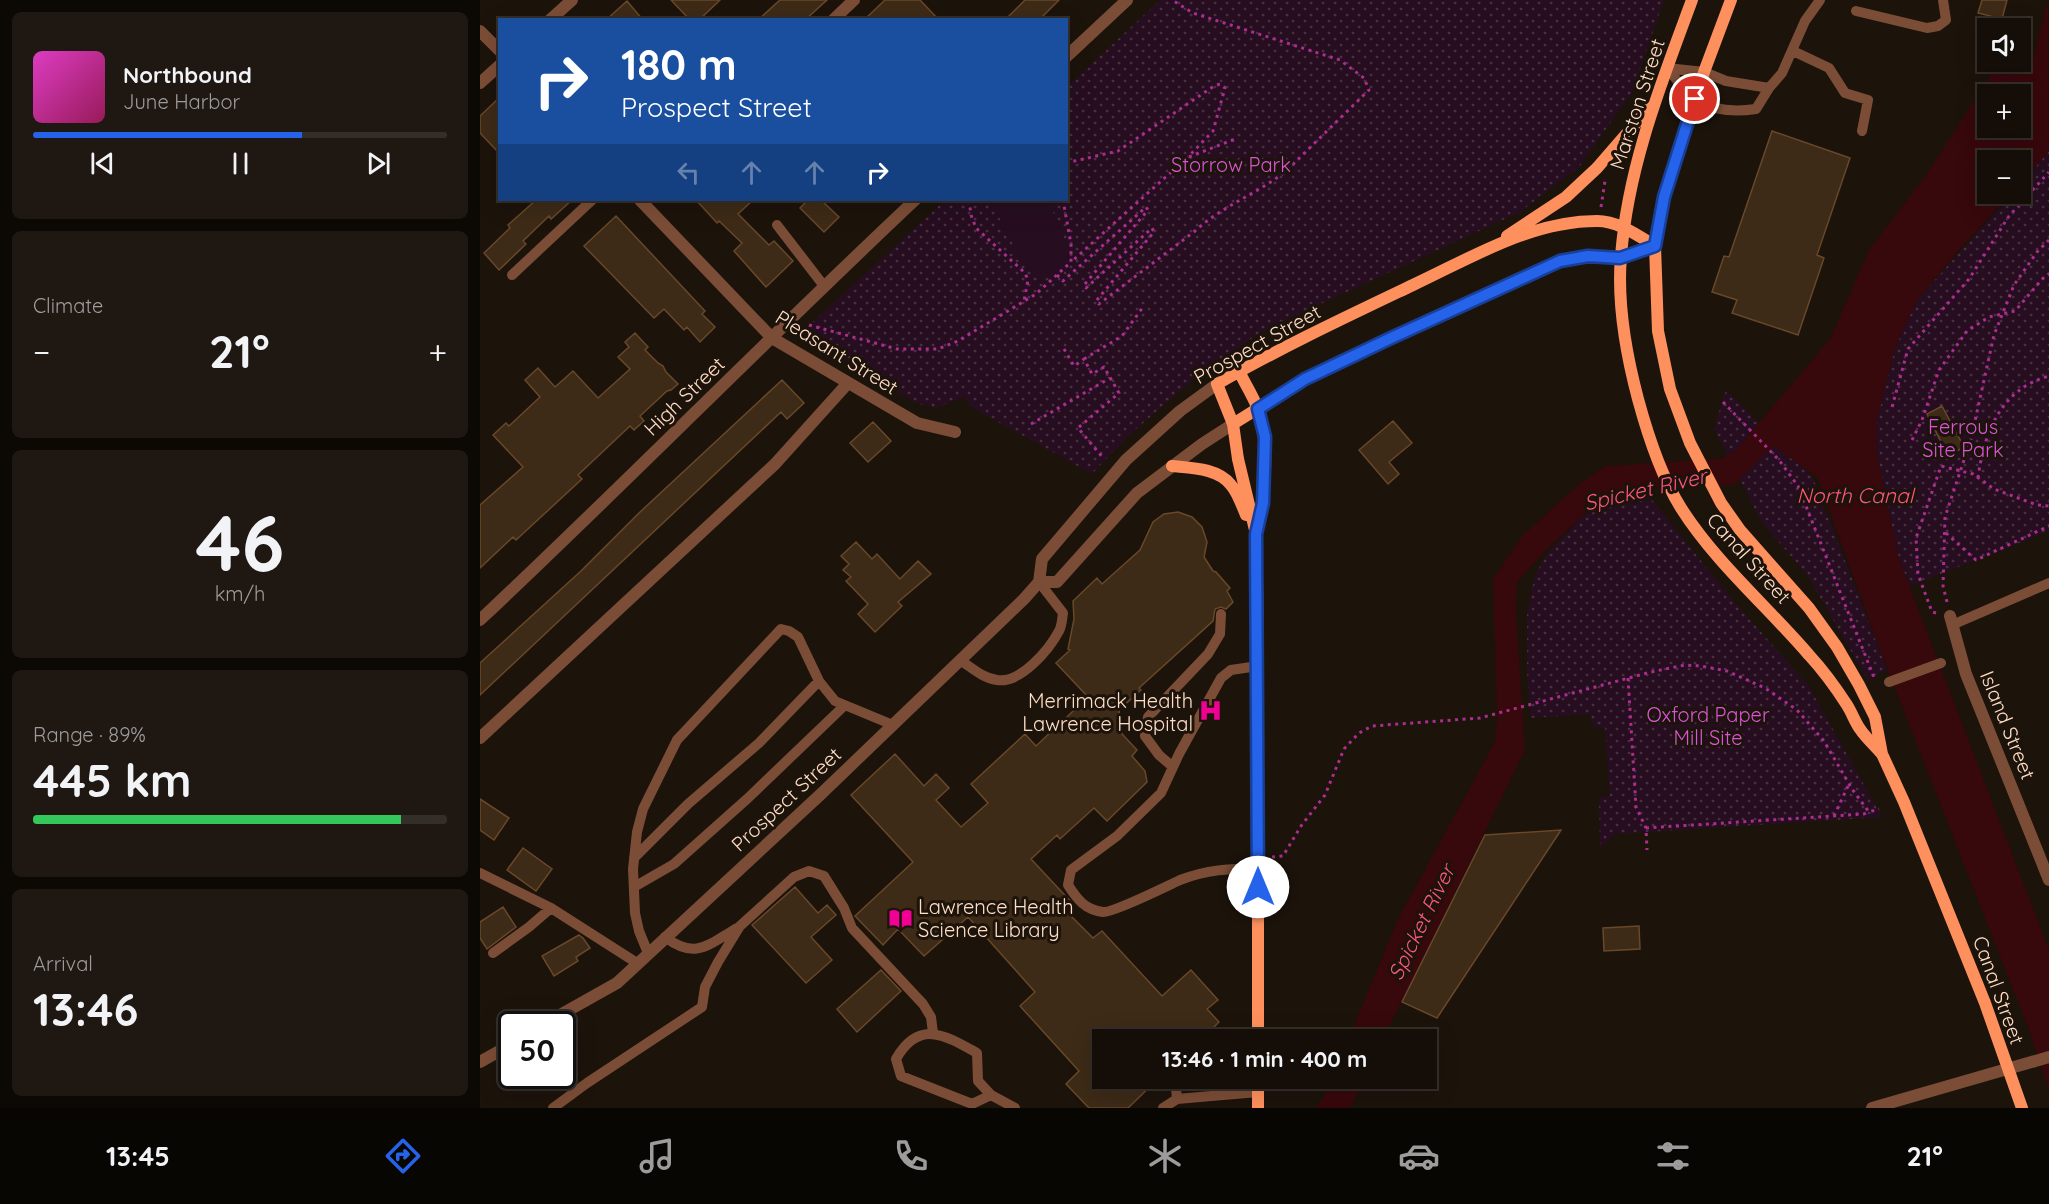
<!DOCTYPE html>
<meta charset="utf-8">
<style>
body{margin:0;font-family:Quicksand,sans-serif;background:#1e1712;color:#f1f3f6;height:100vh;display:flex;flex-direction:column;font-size:22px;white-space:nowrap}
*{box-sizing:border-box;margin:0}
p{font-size:20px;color:#9d9c9c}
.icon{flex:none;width:33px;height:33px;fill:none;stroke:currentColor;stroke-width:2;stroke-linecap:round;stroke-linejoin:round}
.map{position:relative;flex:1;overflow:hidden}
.side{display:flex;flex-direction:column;gap:12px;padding:12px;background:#0c0804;width:480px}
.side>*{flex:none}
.banner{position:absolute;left:18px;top:18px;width:570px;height:183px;border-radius:0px;box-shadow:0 6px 24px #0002,0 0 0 2px #342e29;background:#1a4fa0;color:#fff;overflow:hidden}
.controls{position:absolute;left:1497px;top:18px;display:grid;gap:12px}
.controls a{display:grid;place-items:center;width:54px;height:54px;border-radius:0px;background:#150e08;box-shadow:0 6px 24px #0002,0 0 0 2px #342e29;font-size:30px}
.speed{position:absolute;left:18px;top:1011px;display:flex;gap:12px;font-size:30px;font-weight:700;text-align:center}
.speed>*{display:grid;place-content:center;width:78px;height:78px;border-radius:50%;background:#150e08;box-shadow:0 6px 24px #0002,0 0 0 2px #342e29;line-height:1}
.speed .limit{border:3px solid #111;border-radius:9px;background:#fff;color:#111}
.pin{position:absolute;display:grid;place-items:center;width:51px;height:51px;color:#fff;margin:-26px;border:3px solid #fff;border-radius:50%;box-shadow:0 2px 6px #0007}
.me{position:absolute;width:66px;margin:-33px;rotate:0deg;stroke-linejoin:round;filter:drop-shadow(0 0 4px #0008)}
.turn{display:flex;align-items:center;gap:21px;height:126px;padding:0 24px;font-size:27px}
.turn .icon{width:78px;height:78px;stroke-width:2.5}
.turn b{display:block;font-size:42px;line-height:51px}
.lanes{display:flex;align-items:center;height:57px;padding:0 24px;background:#0003;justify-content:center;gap:30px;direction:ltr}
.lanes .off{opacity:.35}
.big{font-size:45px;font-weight:800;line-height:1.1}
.side .card{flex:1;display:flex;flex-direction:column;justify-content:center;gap:9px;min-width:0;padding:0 21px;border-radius:9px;background:#1e1712}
.side .dial{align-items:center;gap:0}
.dial b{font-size:78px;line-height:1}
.song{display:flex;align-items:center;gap:18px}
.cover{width:72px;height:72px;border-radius:9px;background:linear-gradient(135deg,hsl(310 70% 55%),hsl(330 70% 35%))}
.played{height:6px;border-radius:3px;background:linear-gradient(90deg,#2563eb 65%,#342e29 65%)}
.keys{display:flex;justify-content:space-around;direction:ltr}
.heat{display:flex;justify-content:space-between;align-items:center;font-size:33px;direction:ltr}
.charge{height:9px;border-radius:4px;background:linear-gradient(90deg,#34c759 89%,#342e29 0)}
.trip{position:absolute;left:612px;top:1029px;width:345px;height:60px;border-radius:0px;background:#150e08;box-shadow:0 6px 24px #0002,0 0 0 2px #342e29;font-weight:800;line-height:60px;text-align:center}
.dock{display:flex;height:96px;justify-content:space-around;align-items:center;background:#080603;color:#9d9c9c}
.dock .icon{width:42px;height:42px}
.dock .selected{color:#2563eb}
.dock b{font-size:27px;color:#f1f3f6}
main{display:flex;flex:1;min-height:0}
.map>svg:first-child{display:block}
</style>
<main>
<section class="side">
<div class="card">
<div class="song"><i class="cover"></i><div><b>Northbound</b><p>June Harbor</p></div></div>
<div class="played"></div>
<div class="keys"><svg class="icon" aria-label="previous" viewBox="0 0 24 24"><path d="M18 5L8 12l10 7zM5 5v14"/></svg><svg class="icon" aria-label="pause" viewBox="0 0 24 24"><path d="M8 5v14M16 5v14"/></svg><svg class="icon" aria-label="next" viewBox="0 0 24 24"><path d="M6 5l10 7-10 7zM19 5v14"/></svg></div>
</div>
<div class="card"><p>Climate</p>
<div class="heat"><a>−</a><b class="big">21°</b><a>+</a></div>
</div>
<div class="card dial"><b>46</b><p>km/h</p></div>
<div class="card"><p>Range · 89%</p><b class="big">445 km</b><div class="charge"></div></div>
<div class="card"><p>Arrival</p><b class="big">13:46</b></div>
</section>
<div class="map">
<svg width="1569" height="1108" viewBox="0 0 1569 1108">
<defs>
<pattern id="green-dots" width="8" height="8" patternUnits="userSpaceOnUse" patternTransform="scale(1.5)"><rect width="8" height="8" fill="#260e20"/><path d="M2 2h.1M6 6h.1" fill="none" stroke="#47313f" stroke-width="1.8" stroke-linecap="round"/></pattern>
</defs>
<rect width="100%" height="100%" fill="#1c130b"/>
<path fill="url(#green-dots)" d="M680 0H1184L1152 92 1100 166 1040 212 786 329 724 370 647 437 612 474 493 408 484 397 455 408 436 403 321 333 465 200H586L587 87Z
M1569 151V531L1430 586 1419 559 1397 454 1396 423 1415 348 1437 300 1532 194H1540L1541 184Z
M1246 390 1333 478 1407 670 1387 679 1328 576 1281 521 1234 428Z
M1168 495 1255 603 1328 685 1402 817 1135 834 1120 848 1119 798 1130 796 1125 728 1113 727 1110 714 1051 718 1047 672V615L1055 575 1067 554 1102 517 1120 506Z"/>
<path fill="#260e20" d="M510 200H568L589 251 585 267 574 278C560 279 552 276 544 265Z"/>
<path fill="#37080c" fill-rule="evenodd" d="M1568 0 1569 151 1541 182 1540 160H1508V194H1530L1480 249 1437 300 1415 348 1396 423 1397 454 1419 559 1569 950V1091L1549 1030 1403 658 1337 477 1293 446 1254 485 1171 488 1110 509 1068 548 1037 582 1036 611 1045 750 903 1039 868 1040 919 917 1015 742 1017 720 1013 579 1042 536 1099 484 1126 466 1240 459 1256 450 1350 339 1389 250 1446 175 1519 62H1540L1541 48 1553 58ZM1508 94H1540V128H1508Z
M851 1079H884L870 1108H836L844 1096Z"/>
<path fill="#3d2a17" stroke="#694829" stroke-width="1.5" d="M191 0H240L219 20H210Z
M300 0H347L325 20H278Z
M405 0H440L459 20H384Z
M545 0H579L559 20H525Z
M1502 0H1527L1522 19 1498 13Z
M147 1 163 20H126Z
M20 97V154L0 133V116Z
M1292 131 1370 158 1337 255 1344 258 1318 335 1252 313 1257 300 1232 292 1244 256 1249 257Z
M56 200H92L71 219 69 216 43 241 46 244 19 270 4 253 30 228 28 225Z
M216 200H273L258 214 289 245 294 241 313 261 286 287 254 251 262 243 239 221 237 223Z
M328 200H341L359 217 344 232 320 208Z
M136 216 225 311 222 314 235 327 220 342 207 327 204 330 184 309 174 318 104 246Z
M155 333 168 347 165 350 178 363 183 366 186 372 198 384 191 390 187 391 160 416 164 421 154 430 150 426 98 475 102 479 36 540 33 537 0 568V505L43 467 13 435 26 423 29 426 60 397 45 380 58 368 75 387 93 371 118 398 150 369 138 357 149 347 145 342Z
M302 380 324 403 307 419 301 412 0 695V663L101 571 159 513Z
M1462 406 1484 447 1468 456 1447 414Z
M913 421 932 443 909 462 919 474 908 484 879 450Z
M393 422 411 441 388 462 370 443Z
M698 512 712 517 722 527 727 542 724 557 733 571 736 572 750 588 747 591 753 602 746 609 741 607 735 609 733 621 659 688 661 690 639 710 642 734 657 750 652 756 665 771 667 782 627 821 614 808 580 839 577 835 551 859 593 904 586 911 613 938 622 931 682 996 711 970 738 1000 727 1009 739 1022 721 1040H622V1078H679L648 1108H609L586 1084 599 1071 540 1006 555 992 488 917 444 956 418 929 403 945 375 916 433 862 371 795 415 754 444 786 456 774 469 788 456 800 481 827 508 803 491 784 545 734 556 746 608 697 576 663 590 650 588 649 594 619 593 601 617 578 622 584 660 550 673 522 684 514Z
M376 542 392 559 397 554 420 579 438 561 451 574 418 602 422 606 395 632 378 614 388 604 366 581 371 577 363 570 369 564 361 556Z
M0 799 29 818 14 840 0 830Z
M1081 830 957 1018 922 1002 1005 835Z
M43 848 72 869 56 891 27 870Z
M315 887 338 913 347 905 356 915 331 937 352 960 326 983 272 925Z
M23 907 36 927 7 949 0 938V922Z
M1159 926 1160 949 1124 951 1123 928Z
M99 935 103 938 110 948 96 957 98 961 74 976 62 956Z
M401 970 421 991 377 1032 357 1009Z"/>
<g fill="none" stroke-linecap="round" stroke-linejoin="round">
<path stroke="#ac2d8f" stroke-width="3" stroke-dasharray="3 4.5" stroke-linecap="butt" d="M709 157 755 139
M586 163 638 151 734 86 740 84 745 88 733 131 708 157 591 262
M489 200 491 215 496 228 545 273 548 280 544 301
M1121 207 1125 181
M577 275 583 281 666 207 668 210 604 285 606 288 672 228 674 232 616 301 619 304 715 231C742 206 777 194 806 171L889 90 884 78 860 60 713 13 692 0
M329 325 417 349H458L478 341 556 294 591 262V244L583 200
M584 349 594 366 604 359 612 374 624 367 639 393 598 428 624 459
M604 359 642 336 663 307
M1243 402 1299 460 1318 486 1395 680
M1412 407 1428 349 1489 279 1529 216 1569 172
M551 424 630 378
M1432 440 1442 420 1459 370 1487 331 1509 317 1535 311 1564 277 1569 274
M1498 478C1504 432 1521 389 1569 376
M1466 533 1496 560 1569 526
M1467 602 1463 586 1465 517 1491 439 1514 335 1534 285 1557 252 1569 240
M1456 613 1452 612 1438 574 1436 538 1461 466 1493 474 1514 489 1557 505 1569 506
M1148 678 1156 807 1166 828 1167 850
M1354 816 1369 784
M1166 828 1384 814 1388 812
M792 857 803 856 821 826 845 795 864 749 879 733 892 726 1000 718 1171 672 1205 665 1221 666 1247 671 1285 688 1317 710 1344 741 1372 789 1389 812 1399 809"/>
<path stroke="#7b4d36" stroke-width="10" d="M1376 11 1447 28 1458 26 1466 20 1463 0
M1313 51 1349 68 1365 93 1388 100 1382 131
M1187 68C1196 78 1205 93 1216 100 1234 111 1256 112 1276 109L1289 88 1302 73 1325 21 1340 0
M1187 68 1224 72 1246 81 1289 88
M297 225 344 286
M32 275 112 200
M1472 625 1569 583
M480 660C492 668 503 678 517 680 540 684 569 650 579 631 582 626 582 619 583 613L559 582
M778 666 751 670 741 678 699 754 681 793 637 836 591 870 588 885C597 899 605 910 623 912 633 913 687 886 700 880 726 870 750 868 778 869
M1409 682 1461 663
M693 767 679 755 665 736 668 717 728 654 740 634 741 614
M154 858 208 804 279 743 339 681
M0 873 71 908 157 963
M154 887 194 864 267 799 364 706
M185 937C215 960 228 945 257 928
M13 953 49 927 71 908
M168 953 159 931 155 913 153 869 157 832 163 809 197 740 301 629 309 631 318 637 339 681 355 701 413 725
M736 1040 740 1036 778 1035
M695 1078 697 1099 778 1092
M511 1095 492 1104 421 1076 416 1059C439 1019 465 1035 497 1053L498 1081 511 1095 535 1108
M73 1108 107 1083 222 1007 225 987 238 962 260 926 314 877 329 871 344 876 364 908 372 928 443 1004 451 1017 453 1033
M683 1108 697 1099"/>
<path stroke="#7b4d36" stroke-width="12" d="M70 20 92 0
M353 20 374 0
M0 31 20 51
M586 57 647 0
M0 83 20 65
M160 200 292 338 437 423 475 432
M1470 616 1486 674 1569 880
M0 620C147 482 288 338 435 200
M0 738 295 464 368 383
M1392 1108 1569 1057"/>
<path stroke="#7b4d36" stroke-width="12" d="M559 582H577L657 493 722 444 753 424
M64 1024 137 983 341 794 544 599 559 582 562 559 646 460 700 411 737 384
M0 1062 32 1044"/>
<path stroke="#fe905e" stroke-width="12" d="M1212 0C1181 84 1148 166 1141 256 1137 303 1146 354 1158 399 1168 436 1181 476 1201 508 1236 563 1287 606 1329 655 1343 670 1356 688 1367 705 1372 713 1375 722 1380 729 1386 738 1394 745 1401 753
M1251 0 1224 72 1200 148 1184 197 1175 246 1178 331 1190 389 1210 443 1241 503 1260 530 1329 608 1357 647 1379 685 1395 717 1402 754 1424 802 1505 1003 1542 1108
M1027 236 1086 197 1117 168 1169 108
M759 371C765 384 773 396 778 409 790 445 785 495 777 530
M753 424 825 379 911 338 1080 261 1108 257 1140 258 1175 246
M692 466C711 468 738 468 751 485 758 493 762 506 766 515
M778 1040V636L776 534 758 459 753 424 737 384C800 348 866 317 933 285 991 258 1050 221 1117 221 1138 221 1157 235 1175 246
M778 1078V1108"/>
</g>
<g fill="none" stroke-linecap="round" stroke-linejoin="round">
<defs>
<path id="route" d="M778 887 776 534 783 503 785 437 778 409 825 379 911 338 1080 261 1108 256 1140 258 1175 246 1184 197 1215 99"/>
</defs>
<use href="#route" stroke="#184099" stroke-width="15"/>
<use href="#route" stroke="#2563eb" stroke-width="10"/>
</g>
<defs>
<symbol id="hospital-bare" viewBox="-9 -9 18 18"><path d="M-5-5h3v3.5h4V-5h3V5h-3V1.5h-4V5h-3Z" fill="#f00193" stroke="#1c130b" stroke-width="2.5" paint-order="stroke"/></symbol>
<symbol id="library-bare" viewBox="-9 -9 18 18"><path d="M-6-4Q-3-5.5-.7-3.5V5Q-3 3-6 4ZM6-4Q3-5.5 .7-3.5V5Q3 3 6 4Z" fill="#f00193" stroke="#1c130b" stroke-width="2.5" paint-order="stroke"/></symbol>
</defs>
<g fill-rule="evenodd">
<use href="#hospital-bare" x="714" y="694" width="33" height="33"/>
<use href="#library-bare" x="404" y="902" width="33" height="33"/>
</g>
<g text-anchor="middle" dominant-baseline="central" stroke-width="6" stroke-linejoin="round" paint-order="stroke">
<g font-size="20" fill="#ffddc6" stroke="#1c130b">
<text transform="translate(1157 104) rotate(-72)">Marston Street</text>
<text transform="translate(777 344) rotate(-29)">Prospect Street</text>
<text transform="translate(357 352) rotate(32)">Pleasant Street</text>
<text transform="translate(204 396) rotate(-44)">High Street</text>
<text transform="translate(1269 558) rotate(48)">Canal Street</text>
<text transform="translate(1528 725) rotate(68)">Island Street</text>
<text transform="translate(306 799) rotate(-43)">Prospect Street</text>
<text transform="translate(1519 990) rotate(70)">Canal Street</text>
</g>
<g font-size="20" fill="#dd54d8" stroke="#1c130b">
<text x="751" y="164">Storrow Park</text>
<text x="1483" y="426">Ferrous<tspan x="1483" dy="23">Site Park</tspan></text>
<text x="1228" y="714">Oxford Paper<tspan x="1228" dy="23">Mill Site</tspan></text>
</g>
<g font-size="20" fill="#ffddc6" stroke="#1c130b" text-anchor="end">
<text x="713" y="700">Merrimack Health<tspan x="713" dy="23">Lawrence Hospital</tspan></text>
<text x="438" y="906" text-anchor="start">Lawrence Health<tspan x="438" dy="23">Science Library</tspan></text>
</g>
<g font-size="21" font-style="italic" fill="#fe557f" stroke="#1c130b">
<text transform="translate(1165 489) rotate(-13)">Spicket River</text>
<text x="1375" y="495">North Canal</text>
<text transform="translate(941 922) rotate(-64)">Spicket River</text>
</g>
</g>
</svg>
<div class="controls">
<a><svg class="icon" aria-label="sound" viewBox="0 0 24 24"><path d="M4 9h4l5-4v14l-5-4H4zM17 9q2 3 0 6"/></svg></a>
<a>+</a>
<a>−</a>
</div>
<div class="speed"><div class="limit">50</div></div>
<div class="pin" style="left:1215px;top:99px;background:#d93025"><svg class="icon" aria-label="arrive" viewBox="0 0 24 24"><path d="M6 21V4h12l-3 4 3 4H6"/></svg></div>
<svg class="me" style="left:778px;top:887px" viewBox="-20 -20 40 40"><circle r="19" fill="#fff"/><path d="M0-13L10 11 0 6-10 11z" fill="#2563eb"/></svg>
<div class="trip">13:46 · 1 min · 400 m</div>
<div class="banner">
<div class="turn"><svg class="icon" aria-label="right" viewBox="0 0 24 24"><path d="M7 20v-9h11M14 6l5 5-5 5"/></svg><div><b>180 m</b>Prospect Street</div></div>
<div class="lanes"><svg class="icon off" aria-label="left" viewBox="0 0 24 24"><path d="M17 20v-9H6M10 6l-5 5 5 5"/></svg><svg class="icon off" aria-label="ahead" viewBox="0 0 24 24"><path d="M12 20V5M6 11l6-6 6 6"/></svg><svg class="icon off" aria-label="ahead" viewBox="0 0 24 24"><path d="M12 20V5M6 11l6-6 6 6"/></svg><svg class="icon" aria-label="right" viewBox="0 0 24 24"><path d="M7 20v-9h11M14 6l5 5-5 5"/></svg></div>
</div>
</div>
</main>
<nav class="dock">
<b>13:45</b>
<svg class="icon selected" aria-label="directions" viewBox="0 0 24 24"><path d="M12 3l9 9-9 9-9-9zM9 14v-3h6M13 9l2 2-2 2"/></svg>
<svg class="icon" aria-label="music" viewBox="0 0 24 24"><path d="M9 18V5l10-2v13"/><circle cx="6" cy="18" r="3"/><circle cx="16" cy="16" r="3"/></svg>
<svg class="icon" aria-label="phone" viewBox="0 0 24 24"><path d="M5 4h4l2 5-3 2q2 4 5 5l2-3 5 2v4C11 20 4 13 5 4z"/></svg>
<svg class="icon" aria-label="climate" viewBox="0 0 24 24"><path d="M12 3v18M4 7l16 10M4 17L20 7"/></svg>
<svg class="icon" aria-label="car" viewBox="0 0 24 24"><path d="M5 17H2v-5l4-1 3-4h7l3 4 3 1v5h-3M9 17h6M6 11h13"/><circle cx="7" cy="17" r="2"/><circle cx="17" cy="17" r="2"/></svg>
<svg class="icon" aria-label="filters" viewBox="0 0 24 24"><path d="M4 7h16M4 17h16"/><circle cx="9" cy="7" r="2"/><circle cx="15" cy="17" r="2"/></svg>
<b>21°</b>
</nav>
